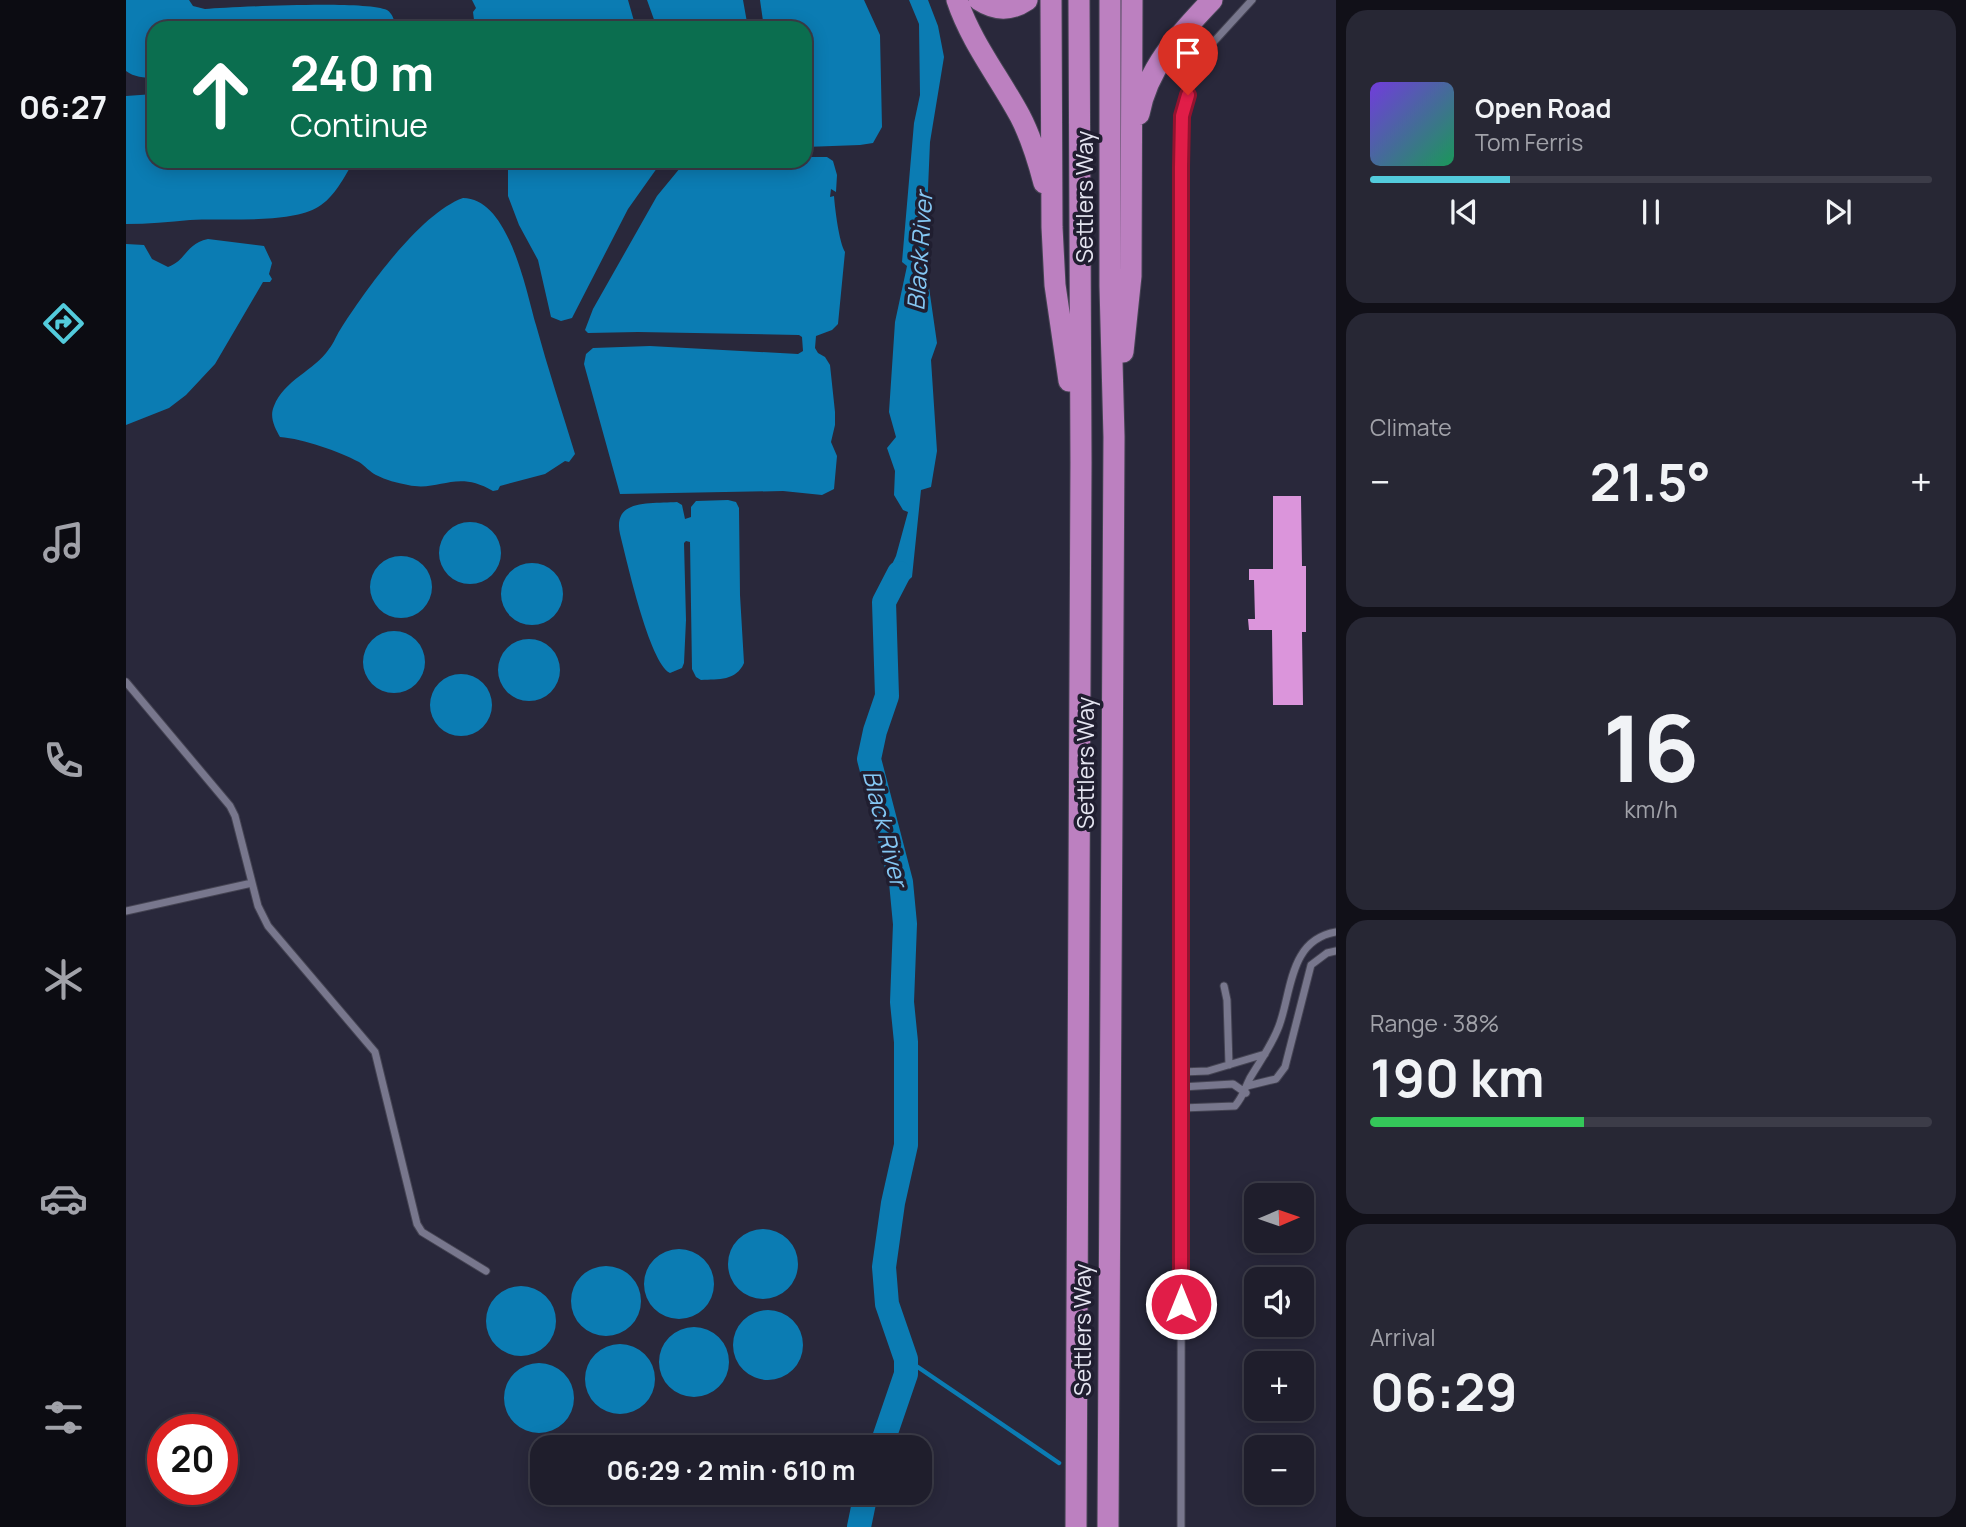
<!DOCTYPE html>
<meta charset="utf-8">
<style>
body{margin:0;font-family:Manrope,sans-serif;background:#272734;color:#f1f3f6;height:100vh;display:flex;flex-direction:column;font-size:26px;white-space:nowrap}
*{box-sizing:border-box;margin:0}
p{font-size:23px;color:#a1a2a9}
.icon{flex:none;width:38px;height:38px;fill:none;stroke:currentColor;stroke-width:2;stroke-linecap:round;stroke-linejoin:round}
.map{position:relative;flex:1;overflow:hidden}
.side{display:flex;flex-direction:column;gap:10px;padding:10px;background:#111018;width:630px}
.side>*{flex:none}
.guide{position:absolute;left:21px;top:21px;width:665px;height:147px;border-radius:21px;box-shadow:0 4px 18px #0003,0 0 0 2px #3c3c48;background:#0b6e4f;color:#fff;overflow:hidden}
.needle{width:46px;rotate:88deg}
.fabs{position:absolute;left:1118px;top:1183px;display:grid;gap:14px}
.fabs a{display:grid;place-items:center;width:70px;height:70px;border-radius:14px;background:#1f1e2c;box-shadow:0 4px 18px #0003,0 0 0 2px #3c3c48;font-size:35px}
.speed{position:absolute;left:21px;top:1414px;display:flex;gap:14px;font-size:35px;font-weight:700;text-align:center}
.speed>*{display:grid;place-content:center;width:91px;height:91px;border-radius:50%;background:#1f1e2c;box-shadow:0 4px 18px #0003,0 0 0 2px #3c3c48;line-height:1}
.speed .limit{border:10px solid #d22;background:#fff;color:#111}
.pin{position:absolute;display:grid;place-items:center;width:60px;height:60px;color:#fff;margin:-72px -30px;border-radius:50% 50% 50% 0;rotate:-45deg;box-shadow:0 0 7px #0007}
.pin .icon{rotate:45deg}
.me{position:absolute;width:77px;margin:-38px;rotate:0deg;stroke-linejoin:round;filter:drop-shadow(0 0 5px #0008)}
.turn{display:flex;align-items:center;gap:24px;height:147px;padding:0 28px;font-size:32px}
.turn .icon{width:91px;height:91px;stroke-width:2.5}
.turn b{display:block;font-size:49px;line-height:60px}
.big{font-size:52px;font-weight:700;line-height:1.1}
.side .tile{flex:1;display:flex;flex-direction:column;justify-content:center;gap:10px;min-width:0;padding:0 24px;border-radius:21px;background:#272734}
.side .dial{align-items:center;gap:0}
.dial b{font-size:91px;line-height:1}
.song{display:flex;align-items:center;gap:21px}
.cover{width:84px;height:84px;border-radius:10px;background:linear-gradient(135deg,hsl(260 70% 55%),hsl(150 70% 35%))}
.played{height:7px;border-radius:4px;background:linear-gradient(90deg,#53cbdc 25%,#3c3c48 25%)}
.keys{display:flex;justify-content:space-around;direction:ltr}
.heat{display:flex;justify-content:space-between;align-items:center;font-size:38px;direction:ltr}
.charge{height:10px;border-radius:5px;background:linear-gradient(90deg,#34c759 38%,#3c3c48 0)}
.trip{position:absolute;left:404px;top:1435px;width:402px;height:70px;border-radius:21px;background:#1f1e2c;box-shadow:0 4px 18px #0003,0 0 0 2px #3c3c48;font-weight:700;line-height:70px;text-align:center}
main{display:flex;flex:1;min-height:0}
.dock{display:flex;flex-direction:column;width:126px;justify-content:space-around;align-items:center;background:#0c0c12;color:#a1a2a9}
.dock .icon{width:49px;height:49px}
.dock .on{color:#53cbdc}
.dock b{font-size:32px;color:#f1f3f6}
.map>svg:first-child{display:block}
</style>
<main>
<nav class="dock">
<b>06:27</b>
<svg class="icon on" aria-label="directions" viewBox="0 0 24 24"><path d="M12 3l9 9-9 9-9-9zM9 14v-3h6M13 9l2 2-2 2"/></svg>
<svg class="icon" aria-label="music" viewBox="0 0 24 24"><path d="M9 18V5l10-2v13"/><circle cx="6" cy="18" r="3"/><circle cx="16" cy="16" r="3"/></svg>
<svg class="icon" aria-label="phone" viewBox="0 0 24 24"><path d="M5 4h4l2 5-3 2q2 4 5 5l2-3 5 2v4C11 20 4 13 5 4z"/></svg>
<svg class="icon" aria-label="climate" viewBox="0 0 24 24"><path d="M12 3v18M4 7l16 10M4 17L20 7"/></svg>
<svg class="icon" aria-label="car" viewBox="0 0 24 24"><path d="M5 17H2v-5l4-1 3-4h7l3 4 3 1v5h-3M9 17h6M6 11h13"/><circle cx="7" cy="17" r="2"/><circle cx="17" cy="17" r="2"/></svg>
<svg class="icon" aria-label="filters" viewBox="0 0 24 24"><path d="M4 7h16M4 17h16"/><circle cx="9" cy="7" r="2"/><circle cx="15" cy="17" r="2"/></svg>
</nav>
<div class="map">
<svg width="1210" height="1527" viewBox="0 0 1210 1527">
<rect width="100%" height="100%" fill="#29283b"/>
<path fill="#0b7cb3" d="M0 0H63L67 6 79 9C111 7 238 0 261 10 267 14 268 20 270 28H28V78C18 78 8 77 0 71Z
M346 0H502L510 28H349L347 12 350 8Z
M521 0H617L622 28H531Z
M634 0H738L754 35 756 127 747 143 734 145 679 147V28H638Z
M783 0H802L812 26 818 57 804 142 799 260 811 343 805 360 811 451 805 487 795 490 786 577 758 602 752 593 770 556 782 512 777 510 768 495 769 471 761 448 770 437 763 412 769 322 781 266 776 262 788 123 794 95 793 24Z
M28 94V161H228C218 177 209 197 192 207 165 224 98 218 64 220 43 222 22 224 0 224V96Z
M679 157H701L707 161 711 175 710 192 705 189 704 197 708 196C709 209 713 242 719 252L712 324 706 330 690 336 689 348 692 353 699 357 704 365 709 412V425L705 442 711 456 708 489 696 495 657 491 494 494 458 364 460 354 467 348 524 346 672 354 677 351 676 337 673 335 512 332 462 333 459 330 467 309 531 196 559 162 679 161Z
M382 161H536L502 209 446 318 435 321 425 317 412 260 393 225 382 196Z
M337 198C383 198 400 291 410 325 422 369 436 411 449 454L443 462 439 461 419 474 374 486 372 490 367 491C330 469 314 492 282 485 271 483 260 480 250 475 244 472 239 466 233 462 212 451 178 439 154 437 149 428 143 417 148 406 158 380 188 371 203 349 208 343 210 336 214 330 238 292 294 213 337 198Z
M82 239 138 246 146 263 143 274 146 279 144 282H137L89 364 60 395 43 408 0 425V244L18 245 26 259 42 267C61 260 59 244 82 239Z
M602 500 610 502 613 508 614 595 618 663C610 681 593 679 575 680L570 677 566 669 564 542 560 541 558 543 560 620 558 663 556 668 544 673C523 662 501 561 494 534 486 498 526 504 551 502L556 505 559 519 565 517V507L570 501Z
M313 553a31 31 0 1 1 62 0a31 31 0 1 1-62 0Z
M244 587a31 31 0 1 1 62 0a31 31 0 1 1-62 0Z
M375 594a31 31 0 1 1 62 0a31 31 0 1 1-62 0Z
M237 662a31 31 0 1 1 62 0a31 31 0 1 1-62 0Z
M372 670a31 31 0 1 1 62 0a31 31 0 1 1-62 0Z
M304 705a31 31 0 1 1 62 0a31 31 0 1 1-62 0Z
M602 1264a35 35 0 1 1 70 0a35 35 0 1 1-70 0Z
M518 1284a35 35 0 1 1 70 0a35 35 0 1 1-70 0Z
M445 1301a35 35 0 1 1 70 0a35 35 0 1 1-70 0Z
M360 1321a35 35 0 1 1 70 0a35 35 0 1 1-70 0Z
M607 1345a35 35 0 1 1 70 0a35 35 0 1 1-70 0Z
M533 1362a35 35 0 1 1 70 0a35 35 0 1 1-70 0Z
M459 1379a35 35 0 1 1 70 0a35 35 0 1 1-70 0Z
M378 1398a35 35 0 1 1 70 0a35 35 0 1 1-70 0Z"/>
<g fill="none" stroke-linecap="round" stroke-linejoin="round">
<path stroke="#0b7cb3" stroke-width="4.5" d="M780 1359 933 1463"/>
<path stroke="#0b7cb3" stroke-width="24" d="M755 1447 780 1374V1359L761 1304 758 1267 767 1203 780 1145V1042L776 1002 779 924 775 882 743 759 749 731 761 696 758 602 773 573
M733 1527 740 1493"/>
</g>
<path fill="#db95db" d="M1147 496H1175L1176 566H1180V632H1176L1177 705H1147L1146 630H1123L1122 619H1129L1128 580H1123V569H1147Z"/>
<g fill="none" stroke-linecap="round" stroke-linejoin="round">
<defs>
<path id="lane" d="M0 682 104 806 109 816 132 906 142 926 249 1052 291 1224 296 1232 360 1271
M0 911 126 883
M1098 986 1101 1000 1103 1065
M1055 1072 1082 1071 1139 1054
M1121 1086 1150 1079 1159 1067 1185 965 1201 953 1210 951
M1055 1087 1107 1084 1120 1093
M1056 1108 1109 1106C1118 1095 1118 1090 1124 1078 1134 1061 1146 1045 1153 1026 1166 991 1163 940 1210 932
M1055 1527 1056 116 1068 73 1083 47 1126 0"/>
<path id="highway" d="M831 0C845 42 873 77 894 116 905 137 912 160 918 183
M853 0C870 11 885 11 901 0
M925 0 926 227 929 285 943 381
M1013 114C1022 66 1054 34 1086 0
M997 352 1005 276 1006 0
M950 1527 955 462 953 0
M982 1527 988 437 984 286V0"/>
</defs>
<use href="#lane" stroke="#454453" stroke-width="9"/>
<use href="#highway" stroke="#454453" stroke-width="23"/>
<use href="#lane" stroke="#78778d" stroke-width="7"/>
<use href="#highway" stroke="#bc80c0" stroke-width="21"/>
</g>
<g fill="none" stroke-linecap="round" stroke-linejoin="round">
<defs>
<path id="route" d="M1055 1304V167L1056 116 1062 95"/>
</defs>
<use href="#route" stroke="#92132f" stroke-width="18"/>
<use href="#route" stroke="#e11d48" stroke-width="12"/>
</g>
<g text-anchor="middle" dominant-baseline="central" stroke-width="7" stroke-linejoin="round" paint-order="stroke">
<g font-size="23" fill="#e5e5f1" stroke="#201e30">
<text transform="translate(958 197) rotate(-90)">Settlers Way</text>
<text transform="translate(959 763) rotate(-90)">Settlers Way</text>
<text transform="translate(956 1330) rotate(-90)">Settlers Way</text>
</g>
<g font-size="24" font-style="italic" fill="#85c7f3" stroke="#201e30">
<text transform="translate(793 251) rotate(-86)">Black River</text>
<text transform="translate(760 828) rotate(76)">Black River</text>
</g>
</g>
</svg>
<div class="fabs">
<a><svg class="needle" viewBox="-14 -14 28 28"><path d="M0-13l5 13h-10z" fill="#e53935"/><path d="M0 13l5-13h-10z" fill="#a1a2a9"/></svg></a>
<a><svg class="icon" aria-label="sound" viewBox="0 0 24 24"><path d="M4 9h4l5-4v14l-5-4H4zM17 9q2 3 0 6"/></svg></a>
<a>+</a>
<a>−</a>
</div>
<div class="speed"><div class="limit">20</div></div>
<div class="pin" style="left:1062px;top:95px;background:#d93025"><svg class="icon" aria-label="arrive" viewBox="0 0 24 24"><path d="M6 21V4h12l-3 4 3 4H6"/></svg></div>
<svg class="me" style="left:1055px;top:1304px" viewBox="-20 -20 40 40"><circle r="17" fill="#e11d48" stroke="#fff" stroke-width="3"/><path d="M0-11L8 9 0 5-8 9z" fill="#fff"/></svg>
<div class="trip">06:29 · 2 min · 610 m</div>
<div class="guide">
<div class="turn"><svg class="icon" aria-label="ahead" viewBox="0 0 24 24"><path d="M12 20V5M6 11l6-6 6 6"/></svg><div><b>240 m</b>Continue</div></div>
</div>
</div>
<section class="side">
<div class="tile">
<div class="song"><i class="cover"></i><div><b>Open Road</b><p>Tom Ferris</p></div></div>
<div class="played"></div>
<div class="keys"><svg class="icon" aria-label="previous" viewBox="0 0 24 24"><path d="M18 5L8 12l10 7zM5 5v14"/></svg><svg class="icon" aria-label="pause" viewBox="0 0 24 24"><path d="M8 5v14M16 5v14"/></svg><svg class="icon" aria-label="next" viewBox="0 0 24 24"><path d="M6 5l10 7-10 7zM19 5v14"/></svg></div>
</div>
<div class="tile"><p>Climate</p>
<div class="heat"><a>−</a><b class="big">21.5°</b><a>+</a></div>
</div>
<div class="tile dial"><b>16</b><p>km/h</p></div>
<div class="tile"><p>Range · 38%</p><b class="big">190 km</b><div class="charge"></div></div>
<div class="tile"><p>Arrival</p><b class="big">06:29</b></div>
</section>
</main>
